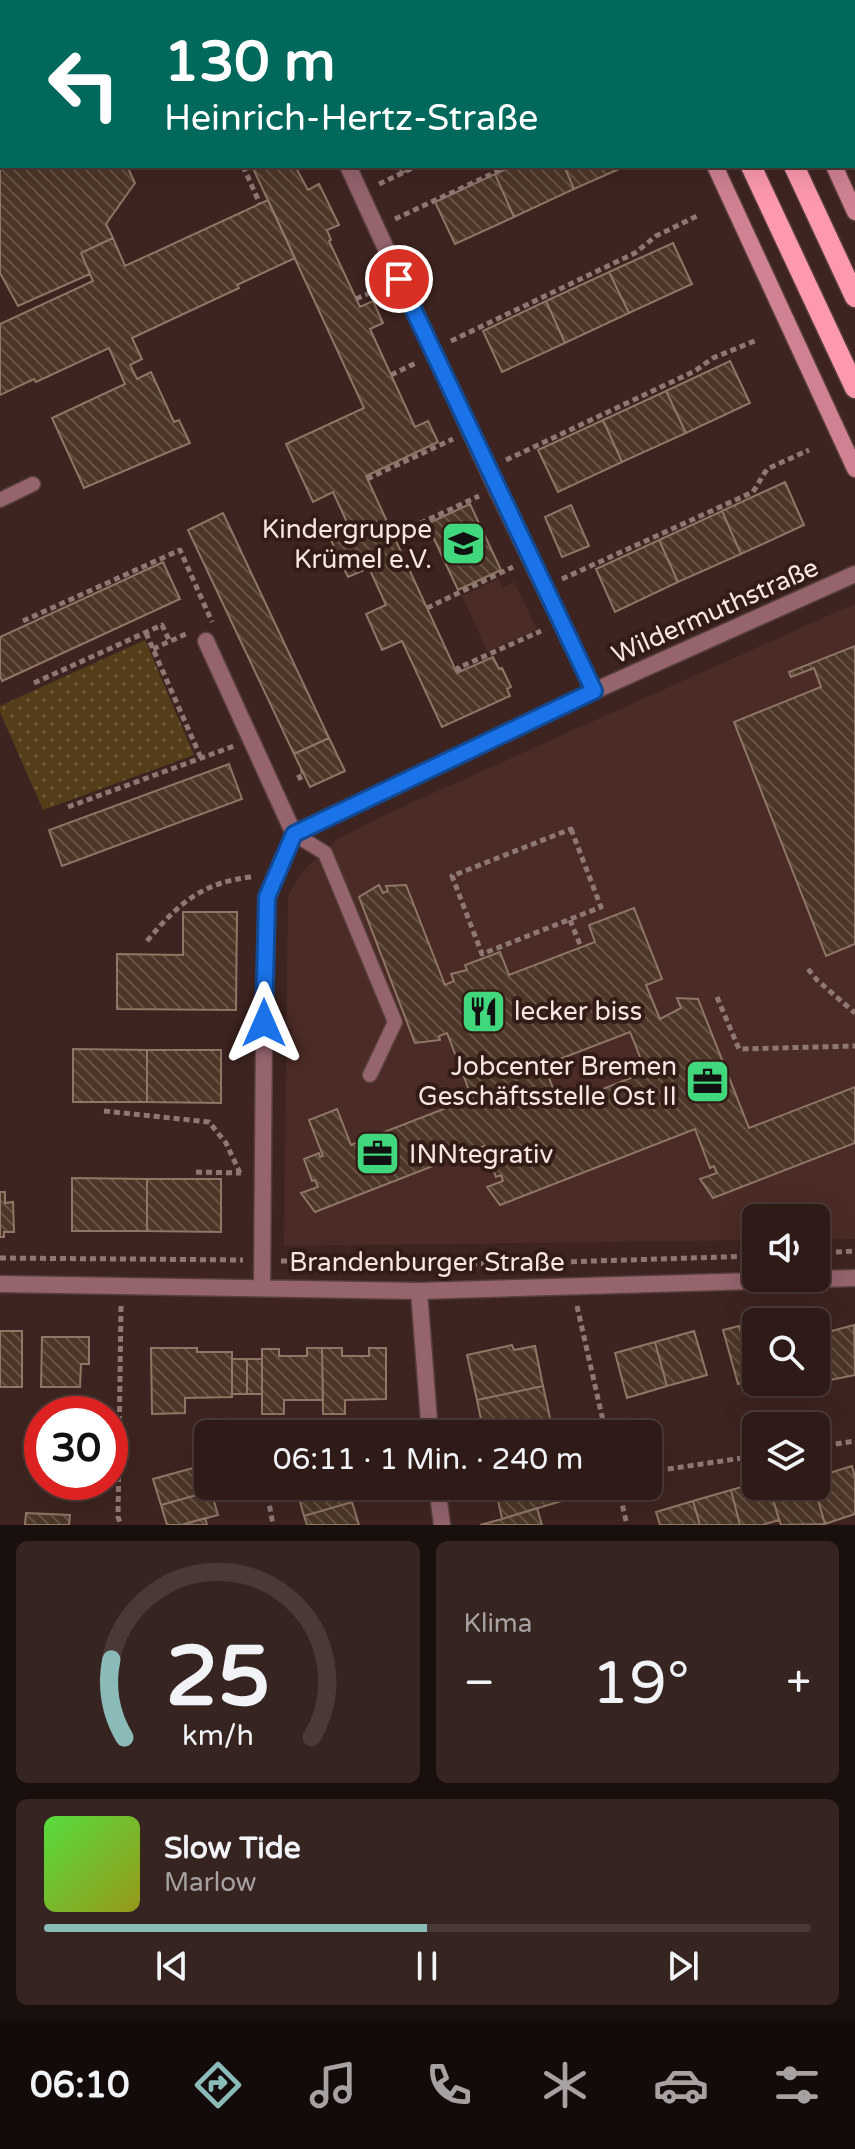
<!DOCTYPE html>
<html lang="de">
<meta charset="utf-8">
<style>
body{margin:0;font-family:"Varela Round",sans-serif;background:#362421;color:#f1f3f6;height:100vh;display:flex;flex-direction:column;font-size:30px;white-space:nowrap}
*{box-sizing:border-box;margin:0}
p{font-size:26px;color:#a7a1a2}
.icon{flex:none;width:44px;height:44px;fill:none;stroke:currentColor;stroke-width:2;stroke-linecap:round;stroke-linejoin:round}
.map{position:relative;height:1525px;overflow:hidden}
.details{display:flex;flex-direction:column;gap:16px;padding:16px;background:#190f0d;flex:1}
.details>*{flex:none}
.guide{position:absolute;left:0px;top:0px;width:856px;height:168px;box-shadow:0 8px 32px #0002,0 0 0 2px #493937;background:#00695c;color:#fff;overflow:hidden}
.controls{position:absolute;left:742px;top:1204px;display:grid;gap:16px}
.controls a{display:grid;place-items:center;width:88px;height:88px;border-radius:12px;background:#2e1b18;box-shadow:0 8px 32px #0002,0 0 0 2px #493937;font-size:40px}
.speed{position:absolute;left:24px;top:1396px;display:flex;gap:16px;font-size:40px;font-weight:700;text-align:center}
.speed>*{display:grid;place-content:center;width:104px;height:104px;border-radius:50%;background:#2e1b18;box-shadow:0 8px 32px #0002,0 0 0 2px #493937;line-height:1}
.speed .limit{border:12px solid #d22;background:#fff;color:#111}
.pin{position:absolute;display:grid;place-items:center;width:68px;height:68px;color:#fff;margin:-34px;border:4px solid #fff;border-radius:50%;box-shadow:0 2px 8px #0007}
.me{position:absolute;width:88px;margin:-44px;rotate:0deg;stroke-linejoin:round;filter:drop-shadow(0 0 6px #0008)}
.turn{display:flex;align-items:center;gap:28px;height:168px;padding:0 32px;font-size:36px}
.turn .icon{width:104px;height:104px;stroke-width:2.5}
.turn b{display:block;font-size:56px;line-height:68px}
.big{font-size:60px;font-weight:600;line-height:1.1}
.details .card{flex:1;display:flex;flex-direction:column;justify-content:center;gap:12px;min-width:0;padding:0 28px;border-radius:12px;background:#362421}
.details .dial{align-items:center;gap:0}
.dial svg{height:208px;overflow:visible;fill:none;stroke:#493937;stroke-width:7;stroke-linecap:round;text-anchor:middle}
.dial text{fill:#f1f3f6;stroke:none}
.song{display:flex;align-items:center;gap:24px}
.cover{width:96px;height:96px;border-radius:12px;background:linear-gradient(135deg,hsl(110 70% 55%),hsl(60 70% 35%))}
.played{height:8px;border-radius:4px;background:linear-gradient(90deg,#8bbbb9 50%,#493937 50%)}
.keys{display:flex;justify-content:space-around;direction:ltr}
.heat{display:flex;justify-content:space-between;align-items:center;font-size:44px;direction:ltr}
.details .tiles{flex:1;display:grid;gap:16px;grid-template-columns:1fr 1fr}
.card:last-child{grid-column:span 2}
.trip{position:absolute;left:194px;top:1420px;width:468px;height:80px;border-radius:12px;background:#2e1b18;box-shadow:0 8px 32px #0002,0 0 0 2px #493937;font-weight:600;line-height:80px;text-align:center}
.tab-bar{display:flex;height:128px;justify-content:space-around;align-items:center;background:#120b0a;color:#a7a1a2}
.tab-bar .icon{width:56px;height:56px}
.tab-bar .on{color:#8bbbb9}
.tab-bar b{font-size:36px;color:#f1f3f6}
.map>svg:first-child{display:block}
</style>
<div class="map">
<svg width="855" height="1525" viewBox="0 0 855 1525">
<defs>
<pattern id="grass-dots" width="8" height="8" patternUnits="userSpaceOnUse" patternTransform="scale(2)"><rect width="8" height="8" fill="#543e19"/><path d="M2 2h.1M6 6h.1" fill="none" stroke="#6d5a3a" stroke-width="1.8" stroke-linecap="round"/></pattern>
<pattern id="park-crowns" width="20" height="18" patternUnits="userSpaceOnUse" patternTransform="scale(2)"><rect width="20" height="18" fill="#543e19"/><path d="M2 6a3 3 0 1 1 6 0M12 15a3 3 0 1 1 6 0" fill="none" stroke="#6d5a3a"/></pattern>
<pattern id="building-back-hatch" width="6" height="6" patternUnits="userSpaceOnUse" patternTransform="scale(2)"><rect width="6" height="6" fill="#4c3627"/><path d="M-1 5l2 2M0 0l6 6M5-1l2 2" fill="none" stroke="#675346"/></pattern>
</defs>
<rect width="100%" height="100%" fill="#3e2420"/>
<path fill="#4b2b25" d="M498 579 503 587 514 582 537 629 488 652 462 596Z
M852 605H855V1239H816V1218H756V1240L284 1246 288 897 301 873 336 840 378 818Z"/>
<path fill="url(#grass-dots)" d="M145 640 194 755 43 810 0 712V706Z"/>
<path fill="url(#park-crowns)" d="M793 0H855V133L854 2Z"/>
<path fill="url(#building-back-hatch)" stroke="#8f7666" stroke-width="2" fill-rule="evenodd" d="M0 0 34 2H2V118Z
M96 0H143L138 2Z
M143 0H218L219 2H138Z
M0 157 2 166H127L135 183 106 224 113 238 81 253 90 274 18 306 0 273Z
M252 166H295L308 190 319 184 339 225 327 230 331 240 329 241 360 307 373 301 383 323 370 329 415 427 428 421 438 442 366 476 457 673 493 657 499 669 502 668 511 687 507 689 510 696 442 727 402 641 382 650 366 614 386 605 369 568 348 577 338 556 331 540 351 531 333 492 313 502 286 444 364 408Z
M398 166H417L402 173Z
M514 166H564L574 189 514 217 495 174Z
M564 166H626L574 189Z
M495 174 514 217 455 244 435 202Z
M268 200 295 258 237 285 239 288 132 338 142 359 130 365 137 379 151 372 174 422 179 420 190 443 84 488 52 418 125 384 109 348 36 382 34 379 0 395V324L93 281 81 253 113 238 125 266Z
M673 243 692 284 629 313 609 272Z
M609 272 629 313 565 343 546 301Z
M546 301 565 343 502 372 483 331Z
M730 361 750 403 686 433 666 391Z
M666 391 686 433 622 462 603 420Z
M603 420 622 462 558 492 538 450Z
M785 482 804 525 741 554 722 511Z
M470 504 501 570 458 590 427 524Z
M571 505 589 546 562 557 545 517Z
M722 511 741 554 678 582 659 540Z
M223 513 329 738 294 754 188 530Z
M659 540 678 582 615 612 596 569Z
M163 562 180 599 2 681 0 675V637Z
M855 646V944L826 956 734 722 821 687 814 668 791 677 789 672Z
M329 738 345 771 310 787 294 754Z
M229 764 242 799 62 866 49 830Z
M379 885 383 893 388 891 386 886 406 885 445 985 454 981 451 974 467 970 465 965 500 952 509 975 595 942 589 925 634 908 662 979 646 985 660 1019 681 1008 677 998 698 999 749 1128 855 1087V1143L713 1198 700 1179 717 1173 714 1166 710 1168 695 1129 500 1205 487 1187 503 1181 501 1175 496 1177 484 1146 315 1212 301 1193 318 1187 315 1180 312 1181 304 1159 319 1153 320 1157 323 1156 309 1120 337 1109 351 1145 472 1098 447 1033 439 1036 440 1040 415 1043 359 897ZM630 1032 646 1072 560 1106 544 1065Z
M183 912H237L236 1010 117 1009V954L183 955Z
M73 1049 147 1050V1102H73Z
M147 1050H221V1103L147 1102Z
M72 1178 147 1179V1231H72Z
M147 1179H221V1232L147 1231Z
M0 1192H5V1203L13 1202 14 1232H4V1237H0Z
M826 1324 828 1332 854 1325 855 1375 825 1381 816 1350V1327Z
M739 1326 741 1333 756 1329V1379L738 1384 723 1330Z
M0 1331H22V1387H0Z
M694 1331 707 1375 667 1386 655 1342Z
M42 1337H89V1364H81L80 1387H41Z
M655 1342 667 1386 627 1398 615 1353Z
M512 1345 514 1350 535 1346 543 1386 477 1400 467 1355Z
M151 1348H197V1352H232V1397L185 1398V1413L152 1414Z
M307 1348H322L323 1400H284V1414H262V1349H279V1356H307Z
M322 1348H342V1356H369V1348H386V1399L345 1400V1414H323Z
M816 1350 822 1371 816 1373Z
M232 1359H247V1394H232Z
M247 1359H262V1394H247Z
M543 1386 552 1427 521 1434H484L477 1400Z
M552 1427 554 1434H521Z
M204 1465 211 1491 161 1505 153 1479Z
M852 1466 855 1478V1514L825 1524 814 1486H816V1477Z
M756 1483V1486H769L779 1520 762 1525H740L731 1490Z
M315 1486H348L352 1502 304 1516 297 1491Z
M495 1486H565L568 1499 502 1519Z
M785 1486H814L825 1524 781 1525 770 1490Z
M731 1490 740 1525H700L693 1501Z
M211 1491 218 1515 181 1525H167L161 1505Z
M693 1501 700 1525H660L656 1512Z
M352 1502 359 1525H307L304 1516Z
M537 1508 542 1525H480L502 1519Z
M26 1513 70 1515 69 1525H25Z
M205 1518 207 1525H181Z"/>
<g fill="none" stroke-linecap="round" stroke-linejoin="round">
<defs>
<path id="service" d="M0 500 33 484
M294 834 325 853 395 1022 370 1075"/>
<path id="minor" d="M272 0 273 2
M348 166 496 488 594 691
M206 641 294 834
M264 1023 267 897 294 834 594 691 855 574
M0 1284 419 1291 855 1278
M262 1286 264 1033
M419 1291 430 1434
M437 1486 442 1525"/>
<path id="secondary" d="M638 0 639 2
M757 0 758 2
M715 166 855 469
M834 166 855 212"/>
<path id="primary" d="M673 0 674 2
M717 0 718 2
M751 166 855 388
M794 166 855 297"/>
</defs>
<use href="#service" stroke="#583f3b" stroke-width="17"/>
<use href="#minor" stroke="#583f3b" stroke-width="19"/>
<use href="#secondary" stroke="#583f3b" stroke-width="19"/>
<use href="#primary" stroke="#583f3b" stroke-width="23"/>
<path stroke="#8e7874" stroke-width="5" stroke-dasharray="6 4" stroke-linecap="butt" d="M434 0 435 2
M787 0 788 2
M541 2 545 0
M854 146 855 148
M243 166 260 204
M379 184 417 166
M395 219 509 166
M356 299 381 288
M451 341 635 253 656 236 699 215
M391 375 416 363
M506 460 695 371 713 358 757 340
M367 479 453 439
M393 536 479 496
M562 579 753 492 767 469 809 450
M427 608 513 567
M23 621 180 550 212 622
M146 633 201 758
M153 649 188 633
M460 672 458 668 541 631
M34 683 162 625 170 642
M301 780 298 774 302 772
M68 807 234 746
M571 829 601 907 482 954 452 876Z
M570 920 581 947
M147 941C178 904 202 882 252 877
M808 969 817 980 855 1013
M717 997 739 1049 855 1046
M104 1111 209 1122 226 1143 240 1173
M196 1172 241 1173
M816 1253 855 1251
M0 1258 243 1260
M281 1261 498 1264 756 1256
M121 1306 118 1517 121 1525
M577 1306 606 1434
M816 1447 855 1441
M648 1472 756 1456
M266 1486 273 1525
M618 1486 627 1525"/>
<use href="#service" stroke="#95646d" stroke-width="14"/>
<use href="#minor" stroke="#95646d" stroke-width="16"/>
<use href="#secondary" stroke="#d08292" stroke-width="16"/>
<use href="#primary" stroke="#fd99ae" stroke-width="20"/>
</g>
<g fill="none" stroke-linecap="round" stroke-linejoin="round">
<defs>
<path id="route" d="M264 1023 267 897 294 834 594 691 399 279"/>
</defs>
<use href="#route" stroke="#114b97" stroke-width="20"/>
<use href="#route" stroke="#1a73e8" stroke-width="14"/>
</g>
<defs>
<symbol id="school-square" viewBox="-11 -11 22 22"><rect x="-9" y="-9" width="18" height="18" rx="4" fill="#41d77c" stroke="#331b16"/><path d="M0-5L7-2L0 1L-7-2ZM-4 1L0 2.5L4 1V4Q0 6-4 4Z" fill="#111"/></symbol>
<symbol id="restaurant-square" viewBox="-11 -11 22 22"><rect x="-9" y="-9" width="18" height="18" rx="4" fill="#41d77c" stroke="#331b16"/><path d="M-5-6h1v4h1v-4h1v4h1v-4h1v5L-1.5 .5V6h-2V.5L-5-1ZM5-6V6H3V1.5H1.5Q1.5-4 5-6Z" fill="#111"/></symbol>
<symbol id="office-square" viewBox="-11 -11 22 22"><rect x="-9" y="-9" width="18" height="18" rx="4" fill="#41d77c" stroke="#331b16"/><path d="M-6-3h4V-5.5h4V-3h4V5H-6ZM-1-4.5V-3h2v-1.5ZM-6 0V1H6V0Z" fill="#111"/></symbol>
</defs>
<g fill-rule="evenodd">
<use href="#school-square" x="438" y="518" width="51" height="51"/>
<use href="#restaurant-square" x="458" y="986" width="51" height="51"/>
<use href="#office-square" x="682" y="1056" width="51" height="51"/>
<use href="#office-square" x="352" y="1128" width="51" height="51"/>
</g>
<g text-anchor="middle" dominant-baseline="central" stroke-width="8" stroke-linejoin="round" paint-order="stroke">
<g font-size="26" fill="#f7e6e2" stroke="#331b16" text-anchor="end">
<text x="432" y="529">Kindergruppe<tspan x="432" dy="30">Krümel e.V.</tspan></text>
<text x="514" y="1011" text-anchor="start">lecker biss</text>
<text x="677" y="1066">Jobcenter Bremen<tspan x="677" dy="30">Geschäftsstelle Ost II</tspan></text>
<text x="409" y="1154" text-anchor="start">INNtegrativ</text>
</g>
<g font-size="26" fill="#f7e6e2" stroke="#331b16">
<text transform="translate(715 611) rotate(-24)">Wildermuthstraße</text>
<text x="427" y="1262">Brandenburger Straße</text>
</g>
</g>
</svg>
<div class="controls">
<a><svg class="icon" aria-label="sound" viewBox="0 0 24 24"><path d="M4 9h4l5-4v14l-5-4H4zM17 9q2 3 0 6"/></svg></a>
<a><svg class="icon" aria-label="search" viewBox="0 0 24 24"><circle cx="10" cy="10" r="6"/><path d="M15 15l6 6"/></svg></a>
<a><svg class="icon" aria-label="layers" viewBox="0 0 24 24"><path d="M12 4l9 5-9 5-9-5zM3 14l9 5 9-5"/></svg></a>
</div>
<div class="speed"><div class="limit">30</div></div>
<div class="pin" style="left:399px;top:279px;background:#d93025"><svg class="icon" aria-label="arrive" viewBox="0 0 24 24"><path d="M6 21V4h12l-3 4 3 4H6"/></svg></div>
<svg class="me" style="left:264px;top:1023px" viewBox="-20 -20 40 40"><path d="M0-17L14 15 0 8-14 15z" fill="#1a73e8" stroke="#fff" stroke-width="4"/></svg>
<div class="trip">06:11 · 1 Min. · 240 m</div>
<div class="guide">
<div class="turn"><svg class="icon" aria-label="left" viewBox="0 0 24 24"><path d="M17 20v-9H6M10 6l-5 5 5 5"/></svg><div><b>130 m</b>Heinrich-Hertz-Straße</div></div>
</div>
</div>
<section class="details">
<div class="tiles">
<div class="card dial"><svg viewBox="0 0 100 80">
<path d="M14 69A42 42 0 1 1 86 69"/>
<path d="M14 69A42 42 0 0 1 9 39" stroke="#8bbbb9"/>
<text x="50" y="56" font-size="32" font-weight="700">25</text>
<text x="50" y="72" font-size="11">km/h</text>
</svg></div>
<div class="card"><p>Klima</p>
<div class="heat"><a>−</a><b class="big">19°</b><a>+</a></div>
</div>
<div class="card">
<div class="song"><i class="cover"></i><div><b>Slow Tide</b><p>Marlow</p></div></div>
<div class="played"></div>
<div class="keys"><svg class="icon" aria-label="previous" viewBox="0 0 24 24"><path d="M18 5L8 12l10 7zM5 5v14"/></svg><svg class="icon" aria-label="pause" viewBox="0 0 24 24"><path d="M8 5v14M16 5v14"/></svg><svg class="icon" aria-label="next" viewBox="0 0 24 24"><path d="M6 5l10 7-10 7zM19 5v14"/></svg></div>
</div>
</div>
</section>
<nav class="tab-bar">
<b>06:10</b>
<svg class="icon on" aria-label="directions" viewBox="0 0 24 24"><path d="M12 3l9 9-9 9-9-9zM9 14v-3h6M13 9l2 2-2 2"/></svg>
<svg class="icon" aria-label="music" viewBox="0 0 24 24"><path d="M9 18V5l10-2v13"/><circle cx="6" cy="18" r="3"/><circle cx="16" cy="16" r="3"/></svg>
<svg class="icon" aria-label="phone" viewBox="0 0 24 24"><path d="M5 4h4l2 5-3 2q2 4 5 5l2-3 5 2v4C11 20 4 13 5 4z"/></svg>
<svg class="icon" aria-label="climate" viewBox="0 0 24 24"><path d="M12 3v18M4 7l16 10M4 17L20 7"/></svg>
<svg class="icon" aria-label="car" viewBox="0 0 24 24"><path d="M5 17H2v-5l4-1 3-4h7l3 4 3 1v5h-3M9 17h6M6 11h13"/><circle cx="7" cy="17" r="2"/><circle cx="17" cy="17" r="2"/></svg>
<svg class="icon" aria-label="filters" viewBox="0 0 24 24"><path d="M4 7h16M4 17h16"/><circle cx="9" cy="7" r="2"/><circle cx="15" cy="17" r="2"/></svg>
</nav>
